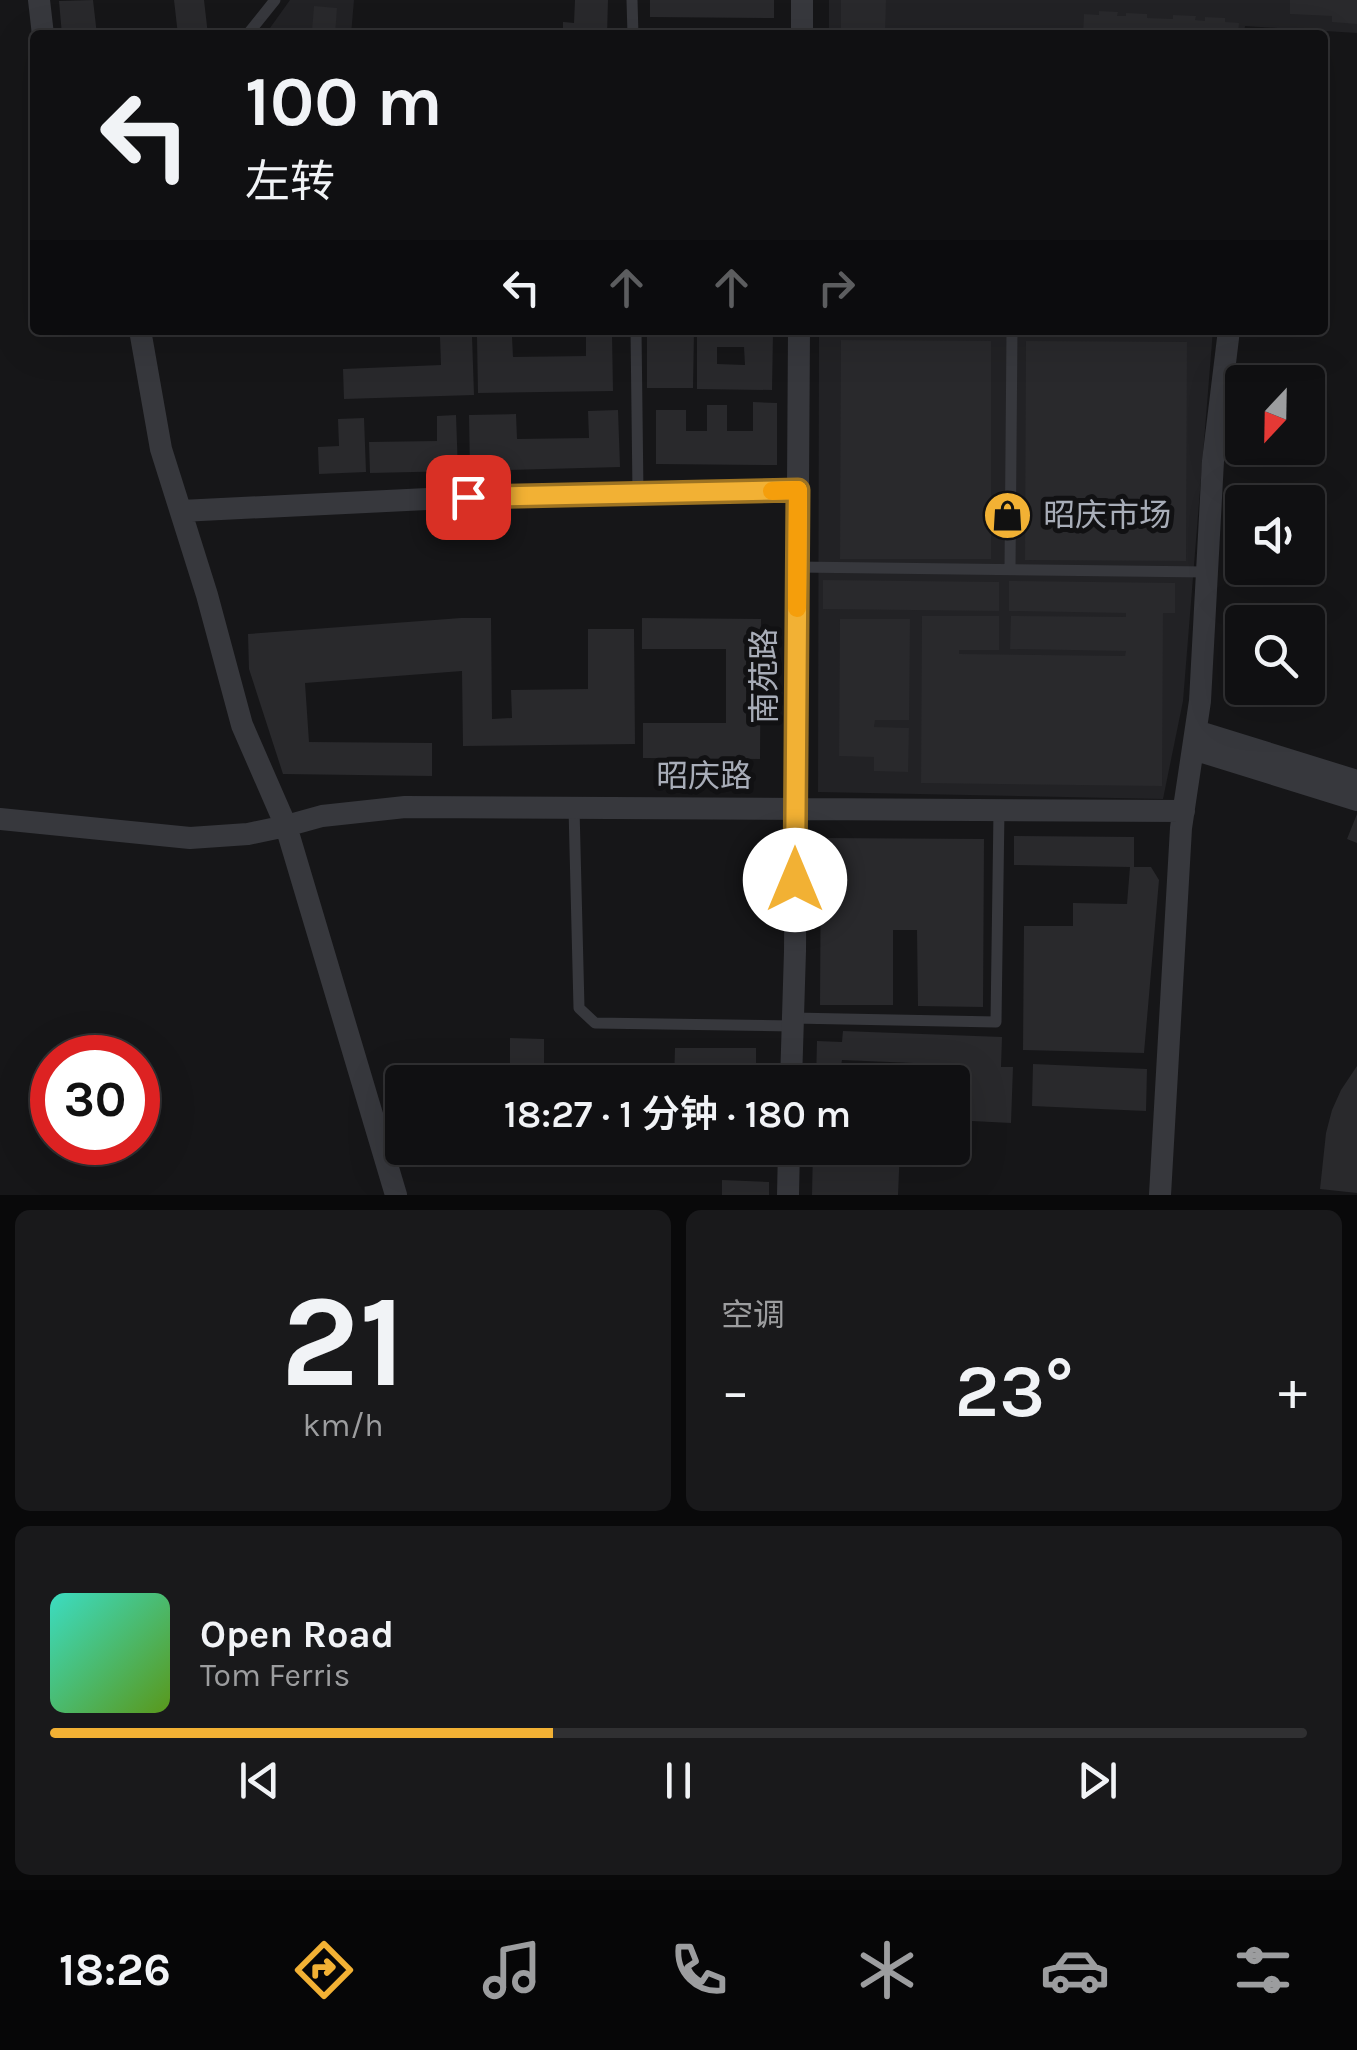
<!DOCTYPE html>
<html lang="zh">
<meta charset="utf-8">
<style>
body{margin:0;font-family:Karla,"Noto Sans SC",sans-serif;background:#19191b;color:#f1f3f6;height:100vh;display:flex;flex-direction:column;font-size:38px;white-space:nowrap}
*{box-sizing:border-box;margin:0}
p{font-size:32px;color:#9c9d9f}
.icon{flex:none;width:55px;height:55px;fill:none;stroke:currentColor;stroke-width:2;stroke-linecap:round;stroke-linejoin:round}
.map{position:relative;height:1195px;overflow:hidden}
.drawer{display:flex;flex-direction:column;gap:15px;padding:15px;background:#09090a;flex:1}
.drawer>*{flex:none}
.guide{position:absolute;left:30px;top:30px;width:1298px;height:305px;border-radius:10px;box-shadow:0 10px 40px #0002,0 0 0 2px #303032;background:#101012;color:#f1f3f6;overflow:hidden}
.needle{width:65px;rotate:202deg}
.buttons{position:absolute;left:1225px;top:365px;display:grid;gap:20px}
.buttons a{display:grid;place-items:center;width:100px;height:100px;border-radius:10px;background:#101012;box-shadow:0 10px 40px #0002,0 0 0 2px #303032;font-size:50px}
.speed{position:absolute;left:30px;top:1035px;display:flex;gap:20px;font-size:50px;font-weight:700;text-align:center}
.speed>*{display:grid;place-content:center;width:130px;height:130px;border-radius:50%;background:#101012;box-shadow:0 10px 40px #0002,0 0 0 2px #303032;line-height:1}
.speed .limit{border:15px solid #d22;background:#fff;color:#111}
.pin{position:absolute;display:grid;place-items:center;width:85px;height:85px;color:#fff;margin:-42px;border-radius:20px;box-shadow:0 5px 15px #0006}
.me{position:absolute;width:110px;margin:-55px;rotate:0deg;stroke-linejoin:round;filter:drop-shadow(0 0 8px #0008)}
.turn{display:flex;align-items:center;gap:35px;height:210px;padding:0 50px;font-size:45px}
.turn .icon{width:130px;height:130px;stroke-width:2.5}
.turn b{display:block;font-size:70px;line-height:85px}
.lanes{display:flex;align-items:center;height:95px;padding:0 50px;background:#0003;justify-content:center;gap:50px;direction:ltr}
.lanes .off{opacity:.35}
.big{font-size:75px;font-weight:600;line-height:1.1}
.drawer .tile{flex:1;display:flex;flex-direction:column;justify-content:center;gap:15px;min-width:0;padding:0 35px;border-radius:15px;background:#19191b}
.drawer .dial{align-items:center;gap:0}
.dial b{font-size:130px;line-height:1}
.song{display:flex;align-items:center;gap:30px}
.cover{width:120px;height:120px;border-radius:15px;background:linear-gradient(135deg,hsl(170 70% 55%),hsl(90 70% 35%))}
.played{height:10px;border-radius:5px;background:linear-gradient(90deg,#f2b134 40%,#303032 40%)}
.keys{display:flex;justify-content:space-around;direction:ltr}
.heat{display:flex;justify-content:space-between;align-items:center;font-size:55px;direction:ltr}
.drawer .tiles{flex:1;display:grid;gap:15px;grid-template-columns:1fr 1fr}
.tile:last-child{grid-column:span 2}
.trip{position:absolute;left:385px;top:1065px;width:585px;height:100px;border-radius:10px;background:#101012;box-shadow:0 10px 40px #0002,0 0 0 2px #303032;font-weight:600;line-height:100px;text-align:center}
.menu{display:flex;height:160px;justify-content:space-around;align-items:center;background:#060607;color:#9c9d9f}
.menu .icon{width:70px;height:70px}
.menu .active{color:#f2b134}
.menu b{font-size:45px;color:#f1f3f6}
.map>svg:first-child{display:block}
</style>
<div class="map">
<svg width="1357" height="1195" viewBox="0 0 1357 1195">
<rect width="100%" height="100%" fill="#161618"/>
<path fill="#222225" d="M290 0H354L351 35H265Z
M829 0H1357V33L1245 26 1244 35H829Z
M819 330H1213L1183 701 1163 799 818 792Z"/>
<path fill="#29292c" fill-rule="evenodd" d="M93 0 97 35H62L59 1Z
M174 0H204L208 35H178Z
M575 0H608L607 35H563V22L574 23Z
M650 0H774V18L650 17Z
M841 0H886L885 35H841Z
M1290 0H1357V24L1332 22V16L1290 14Z
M314 6 337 8 335 35H287V29L312 31Z
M1099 11 1118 12 1117 16H1126V13L1147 14V18L1173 19V15L1196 16 1195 20 1205 21V17L1225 18V22L1239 23 1238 35H1083L1084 14 1099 15Z
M647 330 694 331 693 388H647Z
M697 332 773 333 772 390 697 389ZM717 347H744L745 365 717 364Z
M612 335 613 391 478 393 477 337H512L513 357 586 356V336Z
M472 336 474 395 344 399 343 369 441 365 440 337Z
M841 340 991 341V559H840Z
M1026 341 1187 342 1186 561 1025 560Z
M753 402 777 403V465L656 464V410H686V431H707V405H727V431H753Z
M618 410 620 467 470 471 469 415 516 414 517 439 589 438 588 411Z
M456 415 458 471 370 473 369 442 437 441V416Z
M364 418 366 472 319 474 318 447 339 446 338 419Z
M823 580 999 582V611L823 609Z
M1009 581 1175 583V613H1163L1162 786 921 783 922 616H999V650H959V654L1125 656 1126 651 1010 649 1011 616 1126 617V613L1009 611Z
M461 618H491L492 719 512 718 511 690 588 689V629H634L635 744 463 746 462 671 305 683 309 742 432 743V776L283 774 249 669 248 634Z
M642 618 761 619 760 759 643 758V723H726V649H642Z
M840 619H910L909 720H875L874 727 909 728 908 772 874 771V757L839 756Z
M1357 814V843L1347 839Z
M1014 836 1134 837V867H1151L1159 880 1144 1053 1023 1050 1024 926H1073V903L1127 904 1130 867 1014 865Z
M821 838 984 839 983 1007 918 1006 917 930H893V1005H820Z
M843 1031 1002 1037 1001 1067H1013L1011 1123 952 1120V1082H912L913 1063 842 1060 841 1066 903 1069 902 1082H816L817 1041 842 1042Z
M510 1038 544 1039V1074H563V1082H510Z
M675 1048H756V1082H674Z
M1033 1064 1147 1069 1146 1111 1032 1106Z
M1357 1066V1193L1320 1189 1326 1133 1332 1110 1341 1090Z
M510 1148H693L692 1161 510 1159Z
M813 1148H900L898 1195H812Z
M722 1180 769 1182V1195H722Z"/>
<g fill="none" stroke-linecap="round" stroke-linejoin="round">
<path stroke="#37383d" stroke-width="11" d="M632 0 633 35
M142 35 150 34
M247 35 275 0
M636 330 638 494
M797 567 1207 572
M1010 569 1012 330
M574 808 579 1008 595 1023 793 1026
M793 1018 996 1022 999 810"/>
<path stroke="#37383d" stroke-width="22" d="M39 0 43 35
M802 35V0
M140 330 161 449 207 595 242 725 286 826 396 1195
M181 511 468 497 798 490
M1196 731 1357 781
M1193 749 1357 800
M0 819 190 838 248 834 286 826 322 816 405 807 1184 811
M791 1082 795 951 799 330
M788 1195 789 1148
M1160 1195 1181 828 1200 701 1213 461 1229 330"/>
</g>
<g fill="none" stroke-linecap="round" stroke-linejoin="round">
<defs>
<path id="route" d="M468 497 798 490 795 880"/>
</defs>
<use href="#route" stroke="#9d7322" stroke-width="25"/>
<use href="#route" stroke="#f2b134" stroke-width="18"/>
<path stroke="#f59e0b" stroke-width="18" d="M772 491 798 490 797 608"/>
</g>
<defs>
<symbol id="shop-disc" viewBox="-11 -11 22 22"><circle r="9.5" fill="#f2b134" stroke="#111113"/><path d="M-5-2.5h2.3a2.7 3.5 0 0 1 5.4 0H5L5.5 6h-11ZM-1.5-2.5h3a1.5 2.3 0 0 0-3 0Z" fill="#111"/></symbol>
</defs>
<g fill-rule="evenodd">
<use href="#shop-disc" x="980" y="488" width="55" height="55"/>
</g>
<g text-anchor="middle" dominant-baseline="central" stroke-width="10" stroke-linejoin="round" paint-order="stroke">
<g font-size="32" fill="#a8adb8" stroke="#111113" text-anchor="start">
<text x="1043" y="515">昭庆市场</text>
</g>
<g font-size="32" fill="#a8adb8" stroke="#111113">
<text transform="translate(764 676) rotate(-90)">南苑路</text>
<text x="704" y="776">昭庆路</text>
</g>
</g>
</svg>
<div class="buttons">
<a><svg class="needle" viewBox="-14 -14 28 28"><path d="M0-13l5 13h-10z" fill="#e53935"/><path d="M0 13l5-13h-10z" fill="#9c9d9f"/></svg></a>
<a><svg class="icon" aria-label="sound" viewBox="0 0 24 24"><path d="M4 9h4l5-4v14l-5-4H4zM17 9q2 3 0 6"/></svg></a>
<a><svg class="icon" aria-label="search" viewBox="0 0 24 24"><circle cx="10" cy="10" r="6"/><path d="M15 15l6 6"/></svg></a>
</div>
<div class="speed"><div class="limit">30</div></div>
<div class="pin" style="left:468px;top:497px;background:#d93025"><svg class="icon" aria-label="arrive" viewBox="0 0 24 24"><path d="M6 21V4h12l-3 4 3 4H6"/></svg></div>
<svg class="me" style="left:795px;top:880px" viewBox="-20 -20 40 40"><circle r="19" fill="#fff"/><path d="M0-13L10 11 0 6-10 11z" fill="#f2b134"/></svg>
<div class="trip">18:27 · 1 分钟 · 180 m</div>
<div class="guide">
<div class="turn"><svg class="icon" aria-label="left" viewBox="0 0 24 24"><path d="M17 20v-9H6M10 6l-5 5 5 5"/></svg><div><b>100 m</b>左转</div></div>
<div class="lanes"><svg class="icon" aria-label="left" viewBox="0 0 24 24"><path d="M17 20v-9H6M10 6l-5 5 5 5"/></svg><svg class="icon off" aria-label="ahead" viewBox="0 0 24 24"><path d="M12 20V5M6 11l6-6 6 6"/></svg><svg class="icon off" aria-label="ahead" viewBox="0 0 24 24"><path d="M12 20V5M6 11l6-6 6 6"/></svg><svg class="icon off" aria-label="right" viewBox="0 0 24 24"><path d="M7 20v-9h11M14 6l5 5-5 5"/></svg></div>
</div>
</div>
<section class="drawer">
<div class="tiles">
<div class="tile dial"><b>21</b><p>km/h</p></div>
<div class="tile"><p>空调</p>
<div class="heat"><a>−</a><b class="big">23°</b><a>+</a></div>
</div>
<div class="tile">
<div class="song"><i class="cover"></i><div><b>Open Road</b><p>Tom Ferris</p></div></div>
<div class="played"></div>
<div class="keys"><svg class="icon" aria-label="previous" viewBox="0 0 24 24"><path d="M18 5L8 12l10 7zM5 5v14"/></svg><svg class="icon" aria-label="pause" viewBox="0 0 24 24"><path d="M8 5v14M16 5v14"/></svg><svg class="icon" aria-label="next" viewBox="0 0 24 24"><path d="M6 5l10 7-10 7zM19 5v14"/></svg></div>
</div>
</div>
</section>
<nav class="menu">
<b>18:26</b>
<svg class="icon active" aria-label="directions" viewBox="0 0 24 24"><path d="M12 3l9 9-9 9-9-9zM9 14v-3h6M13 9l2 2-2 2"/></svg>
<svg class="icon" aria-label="music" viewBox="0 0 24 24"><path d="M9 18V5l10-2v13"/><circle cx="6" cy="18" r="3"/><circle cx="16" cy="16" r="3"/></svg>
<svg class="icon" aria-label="phone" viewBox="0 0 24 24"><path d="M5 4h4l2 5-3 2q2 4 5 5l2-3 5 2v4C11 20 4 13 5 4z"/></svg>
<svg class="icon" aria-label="climate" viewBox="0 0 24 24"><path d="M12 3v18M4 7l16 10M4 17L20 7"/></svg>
<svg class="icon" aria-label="car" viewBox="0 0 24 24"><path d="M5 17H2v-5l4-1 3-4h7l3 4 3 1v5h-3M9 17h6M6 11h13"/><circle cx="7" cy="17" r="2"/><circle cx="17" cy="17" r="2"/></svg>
<svg class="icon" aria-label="filters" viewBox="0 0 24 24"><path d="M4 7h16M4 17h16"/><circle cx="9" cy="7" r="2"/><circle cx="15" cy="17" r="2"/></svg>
</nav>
